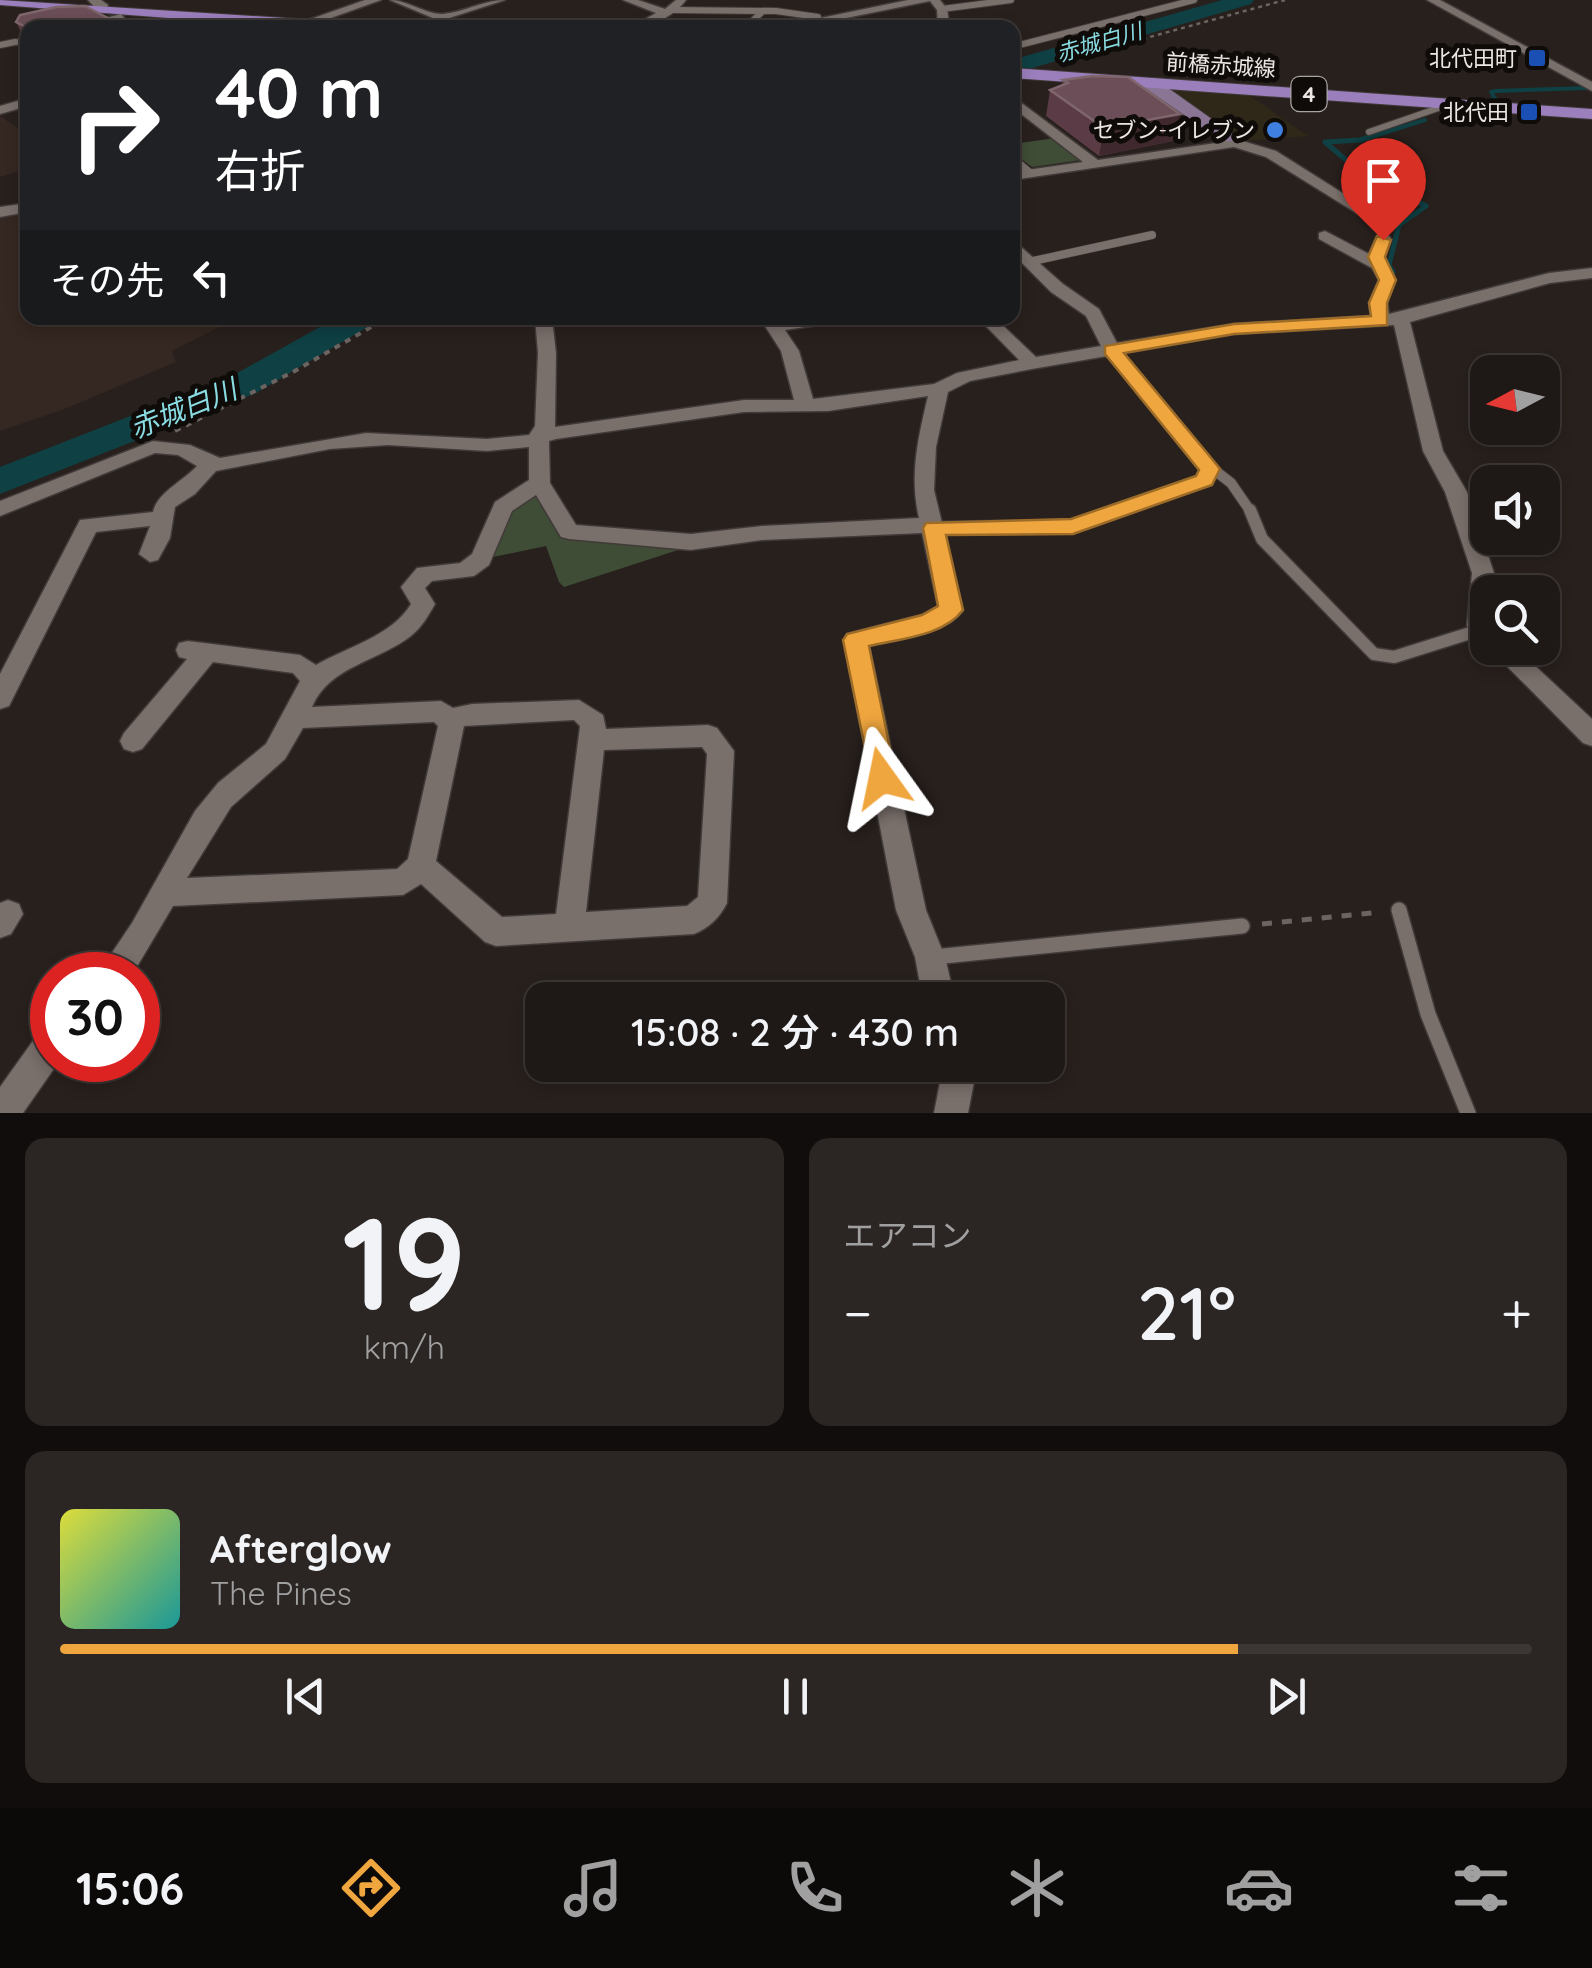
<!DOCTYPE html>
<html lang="ja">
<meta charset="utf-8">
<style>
body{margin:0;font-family:Quicksand,"Noto Sans JP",sans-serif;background:#2b2523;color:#f1f3f6;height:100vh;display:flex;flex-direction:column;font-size:38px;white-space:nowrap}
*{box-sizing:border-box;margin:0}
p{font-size:32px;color:#a1a0a1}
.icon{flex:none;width:55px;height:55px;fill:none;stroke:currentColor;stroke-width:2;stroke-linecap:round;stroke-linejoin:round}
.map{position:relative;height:1113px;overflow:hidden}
.details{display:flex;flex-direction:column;gap:25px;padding:25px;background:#100d0c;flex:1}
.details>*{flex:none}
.banner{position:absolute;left:20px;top:20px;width:1000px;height:305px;border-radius:20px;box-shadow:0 5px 15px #0003,0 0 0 2px #3c3735;background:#202124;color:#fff;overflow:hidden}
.needle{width:65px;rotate:263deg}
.tools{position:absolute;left:1470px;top:355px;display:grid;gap:20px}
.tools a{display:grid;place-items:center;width:90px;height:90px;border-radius:20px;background:#1e1816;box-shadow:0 5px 15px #0003,0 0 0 2px #3c3735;font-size:50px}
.speed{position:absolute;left:30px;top:952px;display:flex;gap:20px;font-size:50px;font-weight:700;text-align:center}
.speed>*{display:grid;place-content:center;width:130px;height:130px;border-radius:50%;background:#1e1816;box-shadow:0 5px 15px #0003,0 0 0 2px #3c3735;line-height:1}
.speed .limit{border:15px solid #d22;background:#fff;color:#111}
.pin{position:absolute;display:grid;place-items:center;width:85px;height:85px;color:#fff;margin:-102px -42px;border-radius:50% 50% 50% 0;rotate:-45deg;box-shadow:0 0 10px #0007}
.pin .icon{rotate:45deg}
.me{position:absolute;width:110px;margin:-55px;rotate:348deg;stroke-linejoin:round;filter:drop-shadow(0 0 8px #0008)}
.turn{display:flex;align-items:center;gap:35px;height:210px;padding:0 30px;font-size:45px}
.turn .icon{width:130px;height:130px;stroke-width:2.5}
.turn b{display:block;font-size:70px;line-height:85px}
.then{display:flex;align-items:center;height:95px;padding:0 30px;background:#0003;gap:20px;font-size:38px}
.big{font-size:75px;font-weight:600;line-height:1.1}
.details .card{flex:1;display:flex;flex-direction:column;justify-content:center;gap:15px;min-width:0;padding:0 35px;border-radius:20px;background:#2b2523}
.details .dial{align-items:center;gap:0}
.dial b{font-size:130px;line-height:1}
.song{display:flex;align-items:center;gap:30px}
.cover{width:120px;height:120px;border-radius:15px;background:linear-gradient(135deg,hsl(60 70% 55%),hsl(180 70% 35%))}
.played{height:10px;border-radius:5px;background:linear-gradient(90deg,#f0a63e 80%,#3c3735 80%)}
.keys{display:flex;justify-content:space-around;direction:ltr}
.heat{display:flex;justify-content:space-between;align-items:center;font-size:55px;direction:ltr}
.details .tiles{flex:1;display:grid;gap:25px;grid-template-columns:1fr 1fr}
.card:last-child{grid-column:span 2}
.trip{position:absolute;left:525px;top:982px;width:540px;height:100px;border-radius:20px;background:#1e1816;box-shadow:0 5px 15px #0003,0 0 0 2px #3c3735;font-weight:600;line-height:100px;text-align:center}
.tabs{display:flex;height:160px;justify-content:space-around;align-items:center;background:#0c0a09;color:#a1a0a1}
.tabs .icon{width:70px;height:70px}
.tabs .current{color:#f0a63e}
.tabs b{font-size:45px;color:#f1f3f6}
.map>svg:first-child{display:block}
</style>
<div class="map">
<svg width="1592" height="1113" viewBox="0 0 1592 1113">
<rect width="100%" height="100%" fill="#28201d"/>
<path fill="#2f2818" d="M1170 88 1246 93 1308 136 1244 141 1167 90Z"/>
<path fill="#352721" d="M0 116 28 135 27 156 20 158 27 169 0 177Z
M27 209 28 318H237L172 351 176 362 62 410 0 431V214Z"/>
<path fill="#3f4c36" d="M1056 138 1081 160 1032 167 1013 153 1012 144Z
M540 489 566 537 672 546 678 550 564 587 559 582 546 546 493 557C504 519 507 511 540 489Z"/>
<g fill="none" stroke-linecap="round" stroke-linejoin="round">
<path stroke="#0e4044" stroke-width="4" d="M1485 102 1495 98 1491 92 1496 91 1587 88
M1380 134 1425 120"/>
<path stroke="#0e4044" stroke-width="5" d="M1388 131 1360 140 1325 142 1354 167 1426 206 1399 225 1389 265 1393 272"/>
<path fill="#0e4044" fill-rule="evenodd" d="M1222 0H1254L1251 4 1012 74V60Z
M336 318H375L371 325 256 393 0 494V467L230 377Z"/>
<defs>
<path id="lane-far4" d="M942 9 1011 0
M673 10 776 11 818 17
M745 28 762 12
M0 45 15 42
M1012 47 1194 0
M1369 132 1450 104"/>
<path id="lane-far3" d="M1012 158 1030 173
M1033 261 1152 235"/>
<path id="lane-far2" d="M1112 350 1167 412 1200 459 1231 483 1251 512
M1113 512 1205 480 1210 469"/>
<path id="lane-far1" d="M1250 510 1262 539 1374 654 1394 657 1483 629
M934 528 1073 526 1120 510"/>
<path id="lane" d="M1399 910 1428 1014 1468 1113
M934 957 1242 926"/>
<path id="street" d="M88 0H101L108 5 107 9 98 11Z
M365 0H381L303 28H285Z
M390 0C408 0 426 15 443 14 465 12 483 0 505 0L440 21Z
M623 0H638L665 9 676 0H686C674 17 649 28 629 28L656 13Z
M908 0H940L947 9 950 28H938L937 10 930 1 797 28H772Z
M1427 0H1440L1592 82V91Z
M121 14 125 19 90 28H68Z
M28 36V43L15 45 9 42Z
M1012 96 1098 160 1223 142 1221 137 1228 133 1239 140 1276 151 1371 211 1358 214 1266 157 1234 147 1012 180V172L1083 162 1012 107Z
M28 98V106L0 114V106Z
M28 203V212L0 217V207Z
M1325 231 1369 254 1377 236H1389L1391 239 1384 257 1395 280 1387 303 1389 314 1549 273 1592 268V278L1550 283 1410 322 1443 451 1467 492 1494 573 1493 592H1488V643L1479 640 1467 626 1472 573 1445 492 1423 451 1394 325 1234 334 1032 369 970 381 948 392 936 447 934 490 963 610C945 635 898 639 869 646L926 910 945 957 955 1000H923L915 957 896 910 844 640 847 634 922 615 938 606 922 533 762 540 691 550 569 539 561 537 536 495 512 511 489 565 474 576 432 581 425 588 435 604C428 616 422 627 412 635 380 661 329 666 312 707L441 701 453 708 472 704 579 700 603 715 606 729 708 725 717 728 734 751 727 903C720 917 709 928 694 934L496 946 485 942 421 884 403 895 173 906 132 975H97L132 923 195 811 218 783 266 744 300 681 293 673 213 662 142 749 133 752 124 749 120 741 124 733 187 659 179 657 176 650 179 643 188 641 300 655 316 665C347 647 392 636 411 604L401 587 417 568 460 563 472 554 495 502 529 480V447L487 451 388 445 330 449 216 471 195 494 175 507 170 538 158 560 150 562 139 554 150 526 96 532 9 706 0 709V674L80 520 153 512C157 493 183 481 197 466L178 455 155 453 0 516V501L153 441 190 445 220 458 366 433 487 439 529 435 535 426 538 353 535 318H552L556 353 555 427 744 400H794L781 351 760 318H841L832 323 785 330 799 351 813 399 934 384 957 373 1019 360 978 318H995L1036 357 1101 346 1086 316 1051 292 1012 253V239L1063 284 1099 309 1117 343 1234 324 1371 316 1369 303 1379 280 1372 268 1319 239V233ZM928 396C918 438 909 476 919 518L762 526 691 534 576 525 550 483 549 441 556 439 744 412 828 411ZM574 720 580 726 556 914 502 917 436 861 464 726ZM434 722 438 726 408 859 397 869 187 878 231 807 285 759 303 728ZM702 747 707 754 698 897 687 906 586 912 604 750Z
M1489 648H1516L1592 719V746L1583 743Z
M8 900 19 904 23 914 11 934 0 938V903Z
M52 1027V1060H60L23 1113H0V1087L40 1031Z
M936 1065H970L974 1082 968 1113H934L940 1082Z"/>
<path id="secondary" d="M1142 78H1154L1237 137 1234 141H1222L1142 86Z"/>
<path id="primary" d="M0 0 365 23 372 28H298L0 5Z
M1012 68 1592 109V119L1012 78Z"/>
</defs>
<use href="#lane-far4" stroke="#403a38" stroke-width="8"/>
<use href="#lane-far3" stroke="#403a38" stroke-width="9"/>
<use href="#lane-far2" stroke="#403a38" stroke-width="12"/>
<use href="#lane-far1" stroke="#403a38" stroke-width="15"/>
<use href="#lane" stroke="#403a38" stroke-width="18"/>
<use href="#street" stroke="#403a38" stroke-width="3"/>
<use href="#secondary" stroke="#403a38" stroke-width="2"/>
<use href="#primary" stroke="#403a38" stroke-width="2"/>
<path stroke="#6b6461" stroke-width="2.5" stroke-dasharray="4 4" stroke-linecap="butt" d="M1073 58 1285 0"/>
<path stroke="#6b6461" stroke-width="4" stroke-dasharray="6 6" stroke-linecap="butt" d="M175 431 293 372 387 318"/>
<path stroke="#6b6461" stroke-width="5" stroke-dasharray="10 10" stroke-linecap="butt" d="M1262 924 1381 912"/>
<use href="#lane-far4" stroke="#796f6b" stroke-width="6"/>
<use href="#lane-far3" stroke="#796f6b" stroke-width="8"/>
<use href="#lane-far2" stroke="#796f6b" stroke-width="10"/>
<use href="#lane-far1" stroke="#796f6b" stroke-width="12"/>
<use href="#lane" stroke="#796f6b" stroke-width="15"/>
<use href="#street" fill="#796f6b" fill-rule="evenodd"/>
<use href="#secondary" fill="#8a7694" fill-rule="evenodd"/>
<use href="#primary" fill="#9b7ebc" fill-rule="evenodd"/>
</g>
<path fill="#5b3c46" d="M16 22 28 28V46Z
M1063 80 1173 141 1099 156 1046 116 1050 90 1062 85Z"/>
<path fill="#40292e" d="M1180 114 1173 141 1099 156 1104 128Z"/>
<path fill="#6b4e57" stroke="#7f666d" stroke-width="2.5" d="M85 6 127 28H28L16 22 20 15 56 7Z
M1092 76 1128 77 1180 114 1104 128 1050 90 1068 83 1063 80Z"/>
<path fill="#f0a63e" stroke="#9c6c28" stroke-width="2.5" d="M1377 236 1391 240 1385 257 1396 280 1387 303V325L1234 334 1124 353 1217 465 1220 469 1212 485 1073 534 946 535 963 610C944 636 898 639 869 646L896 778 892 787 882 790 873 787 843 640 847 634 922 615 938 606 923 528 926 523 1071 519 1196 476 1199 470 1105 354V346L1234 324 1371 316 1369 303 1379 280 1368 257Z"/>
<g fill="#1a4fb4" stroke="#0e0b09" stroke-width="4">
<rect x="1527" y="48" width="20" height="20" rx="5"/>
<rect x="1519" y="102" width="20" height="20" rx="5"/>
</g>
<circle fill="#3f7fe0" stroke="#0e0b09" stroke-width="4" cx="1275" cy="130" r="10"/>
<g text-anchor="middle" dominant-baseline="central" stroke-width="10" stroke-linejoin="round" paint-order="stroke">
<g font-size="22" font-style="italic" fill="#8adce3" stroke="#0e0b09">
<text transform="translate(1099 42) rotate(-16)">赤城白川</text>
</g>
<g font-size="22" fill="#ece6e4" stroke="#0e0b09" text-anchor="end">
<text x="1517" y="58">北代田町</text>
<text x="1509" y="112">北代田</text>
<text x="1255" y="130">セブン-イレブン</text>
</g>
<g font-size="22" fill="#ece6e4" stroke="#0e0b09">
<text transform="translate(1221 65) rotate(4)">前橋赤城線</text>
</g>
<rect fill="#0e0b09" stroke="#a9a4a2" stroke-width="2.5" x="1291.5" y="77" width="35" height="34" rx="8"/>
<g font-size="22" font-weight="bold" fill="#ece6e4">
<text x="1309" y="94">4</text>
</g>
<g font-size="28" font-style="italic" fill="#8adce3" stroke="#0e0b09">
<text transform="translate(183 408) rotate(-22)">赤城白川</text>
</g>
</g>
</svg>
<div class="tools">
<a><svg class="needle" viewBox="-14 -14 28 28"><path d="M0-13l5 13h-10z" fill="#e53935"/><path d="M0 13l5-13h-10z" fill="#a1a0a1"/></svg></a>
<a><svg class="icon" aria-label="sound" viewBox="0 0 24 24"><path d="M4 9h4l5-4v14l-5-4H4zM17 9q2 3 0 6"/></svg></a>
<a><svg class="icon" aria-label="search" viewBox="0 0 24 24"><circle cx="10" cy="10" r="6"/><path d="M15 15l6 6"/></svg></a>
</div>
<div class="speed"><div class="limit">30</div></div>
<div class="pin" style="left:1383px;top:240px;background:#d93025"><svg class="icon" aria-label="arrive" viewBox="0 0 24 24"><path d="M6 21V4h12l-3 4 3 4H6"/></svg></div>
<svg class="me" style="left:882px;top:778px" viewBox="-20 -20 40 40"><path d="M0-17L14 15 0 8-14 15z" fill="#f0a63e" stroke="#fff" stroke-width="4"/></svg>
<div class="trip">15:08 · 2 分 · 430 m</div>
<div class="banner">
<div class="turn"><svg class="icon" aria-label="right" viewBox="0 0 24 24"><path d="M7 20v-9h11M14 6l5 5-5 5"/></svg><div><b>40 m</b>右折</div></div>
<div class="then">その先<svg class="icon" aria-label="left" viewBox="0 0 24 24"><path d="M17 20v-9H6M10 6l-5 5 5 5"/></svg></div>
</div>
</div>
<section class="details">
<div class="tiles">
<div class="card dial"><b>19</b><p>km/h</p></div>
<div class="card"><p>エアコン</p>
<div class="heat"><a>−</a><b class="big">21°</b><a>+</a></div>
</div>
<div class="card">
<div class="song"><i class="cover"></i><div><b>Afterglow</b><p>The Pines</p></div></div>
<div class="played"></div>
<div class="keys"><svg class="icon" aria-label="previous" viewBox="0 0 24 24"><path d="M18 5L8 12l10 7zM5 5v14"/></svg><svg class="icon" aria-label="pause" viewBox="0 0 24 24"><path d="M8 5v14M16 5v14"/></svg><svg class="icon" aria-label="next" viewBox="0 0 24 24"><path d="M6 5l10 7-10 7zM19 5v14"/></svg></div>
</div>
</div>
</section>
<nav class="tabs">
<b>15:06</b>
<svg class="icon current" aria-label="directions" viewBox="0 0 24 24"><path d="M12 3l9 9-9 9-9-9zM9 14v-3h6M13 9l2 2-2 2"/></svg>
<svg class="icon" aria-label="music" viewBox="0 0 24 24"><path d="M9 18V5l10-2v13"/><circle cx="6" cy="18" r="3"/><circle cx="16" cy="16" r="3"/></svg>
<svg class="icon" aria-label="phone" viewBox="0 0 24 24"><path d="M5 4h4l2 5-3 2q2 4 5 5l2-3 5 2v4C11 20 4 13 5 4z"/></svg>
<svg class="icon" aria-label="climate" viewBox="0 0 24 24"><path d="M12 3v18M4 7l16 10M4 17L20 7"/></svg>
<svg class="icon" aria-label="car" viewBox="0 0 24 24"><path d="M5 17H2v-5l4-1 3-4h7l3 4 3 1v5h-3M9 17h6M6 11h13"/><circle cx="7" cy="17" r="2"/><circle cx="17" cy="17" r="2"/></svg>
<svg class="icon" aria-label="filters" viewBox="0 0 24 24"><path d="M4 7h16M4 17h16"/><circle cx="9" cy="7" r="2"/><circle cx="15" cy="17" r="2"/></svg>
</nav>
